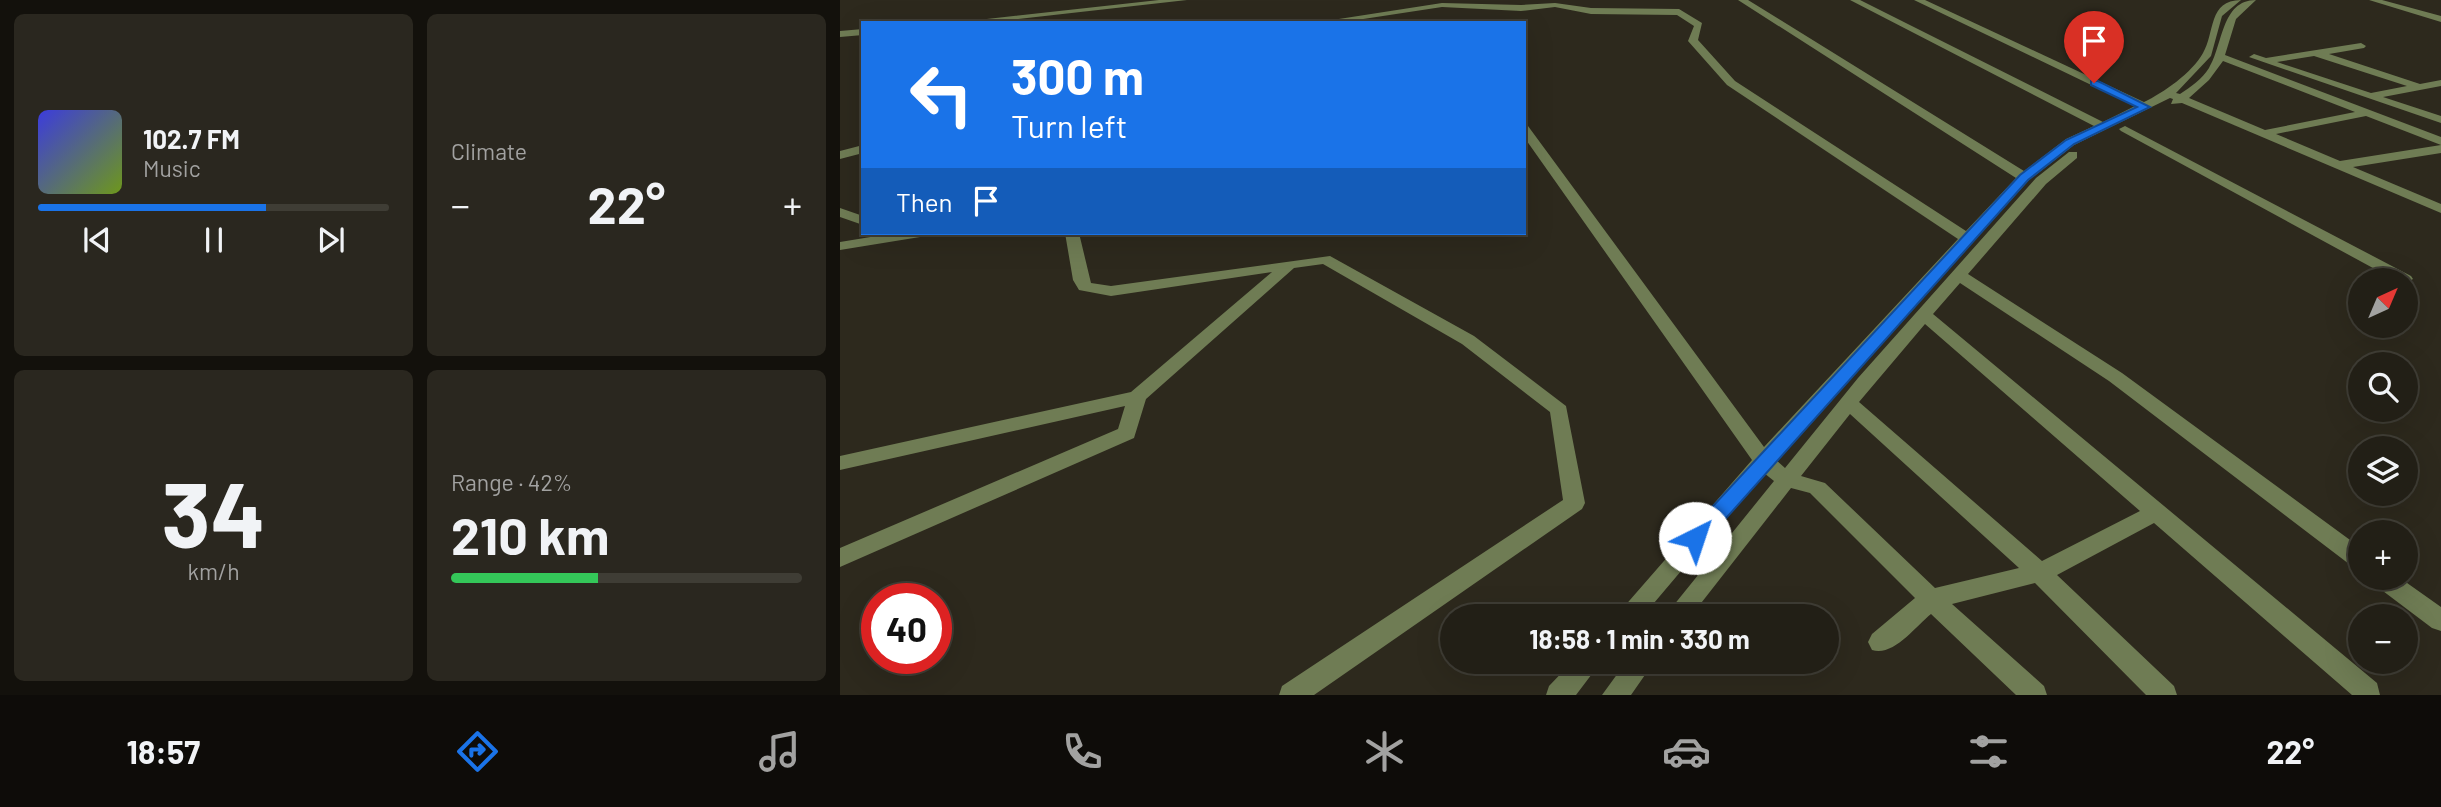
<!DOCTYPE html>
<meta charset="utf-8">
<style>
body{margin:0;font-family:Barlow,sans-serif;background:#2a271f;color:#f1f3f6;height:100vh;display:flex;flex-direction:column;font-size:26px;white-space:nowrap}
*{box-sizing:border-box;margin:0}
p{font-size:23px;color:#a2a2a1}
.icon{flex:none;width:38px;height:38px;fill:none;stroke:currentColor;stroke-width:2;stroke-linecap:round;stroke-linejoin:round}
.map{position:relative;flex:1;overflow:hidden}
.side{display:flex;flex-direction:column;gap:14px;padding:14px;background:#13110c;width:840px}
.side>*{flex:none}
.hud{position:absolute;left:21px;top:21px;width:665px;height:214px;border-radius:0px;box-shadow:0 7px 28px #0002,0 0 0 2px #3f3d35;background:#1a73e8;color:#fff;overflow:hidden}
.needle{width:46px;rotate:44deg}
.controls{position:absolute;left:1508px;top:268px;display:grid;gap:14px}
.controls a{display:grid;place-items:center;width:70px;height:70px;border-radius:50%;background:#221f16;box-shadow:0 7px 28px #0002,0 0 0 2px #3f3d35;font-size:35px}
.speed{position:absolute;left:21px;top:583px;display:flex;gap:14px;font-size:35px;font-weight:700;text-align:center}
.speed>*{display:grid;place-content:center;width:91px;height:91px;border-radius:50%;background:#221f16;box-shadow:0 7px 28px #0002,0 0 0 2px #3f3d35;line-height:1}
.speed .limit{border:10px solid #d22;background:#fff;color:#111}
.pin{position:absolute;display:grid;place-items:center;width:60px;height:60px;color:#fff;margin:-72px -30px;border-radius:50% 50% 50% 0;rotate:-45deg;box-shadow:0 0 7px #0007}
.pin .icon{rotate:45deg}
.me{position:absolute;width:77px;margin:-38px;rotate:41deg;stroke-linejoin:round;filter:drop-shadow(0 0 5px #0008)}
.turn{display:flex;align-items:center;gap:24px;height:147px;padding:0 35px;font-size:32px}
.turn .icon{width:91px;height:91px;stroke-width:2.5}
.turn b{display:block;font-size:49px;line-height:60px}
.then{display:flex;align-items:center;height:66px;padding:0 35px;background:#0003;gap:14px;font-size:26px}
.big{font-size:52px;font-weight:700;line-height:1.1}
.side .widget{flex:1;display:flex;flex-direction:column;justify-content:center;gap:10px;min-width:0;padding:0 24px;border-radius:10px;background:#2a271f}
.side .dial{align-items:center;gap:0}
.dial b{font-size:91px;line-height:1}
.song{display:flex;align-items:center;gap:21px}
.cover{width:84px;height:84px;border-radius:10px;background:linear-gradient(135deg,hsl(240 70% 55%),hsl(80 70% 35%))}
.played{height:7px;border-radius:4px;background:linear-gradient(90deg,#1a73e8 65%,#3f3d35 65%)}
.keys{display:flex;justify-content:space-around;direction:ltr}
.heat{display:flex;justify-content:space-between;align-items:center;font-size:38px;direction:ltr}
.charge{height:10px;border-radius:5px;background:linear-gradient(90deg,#34c759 42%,#3f3d35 0)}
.side .tiles{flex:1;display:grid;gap:14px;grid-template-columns:repeat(2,1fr)}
.trip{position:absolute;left:600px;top:604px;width:399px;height:70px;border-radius:35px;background:#221f16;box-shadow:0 7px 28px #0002,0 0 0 2px #3f3d35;font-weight:700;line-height:70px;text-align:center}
.menu{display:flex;height:112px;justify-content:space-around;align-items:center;background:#0e0c09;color:#a2a2a1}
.menu .icon{width:49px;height:49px}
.menu .selected{color:#1a73e8}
.menu b{font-size:32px;color:#f1f3f6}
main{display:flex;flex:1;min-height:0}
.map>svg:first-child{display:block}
</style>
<main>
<section class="side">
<div class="tiles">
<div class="widget">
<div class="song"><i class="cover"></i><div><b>102.7 FM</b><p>Music</p></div></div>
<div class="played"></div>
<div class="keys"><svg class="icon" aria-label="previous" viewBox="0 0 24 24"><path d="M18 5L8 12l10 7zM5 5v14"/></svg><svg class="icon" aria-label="pause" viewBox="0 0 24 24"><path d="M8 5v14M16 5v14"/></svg><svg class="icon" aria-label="next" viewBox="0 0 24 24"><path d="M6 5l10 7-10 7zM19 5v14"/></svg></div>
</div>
<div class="widget"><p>Climate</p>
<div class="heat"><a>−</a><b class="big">22°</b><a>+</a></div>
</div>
<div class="widget dial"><b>34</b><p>km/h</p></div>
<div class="widget"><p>Range · 42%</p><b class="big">210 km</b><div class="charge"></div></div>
</div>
</section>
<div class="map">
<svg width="1601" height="695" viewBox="0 0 1601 695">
<rect width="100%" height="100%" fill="#2d291d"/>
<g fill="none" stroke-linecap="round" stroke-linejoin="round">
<path fill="#6f7c54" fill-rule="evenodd" d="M319 0H347L143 23H111Z
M898 0H908L1184 171 1226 139 1254 126 1010 0H1020L1263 122 1295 106 1074 0H1085L1304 102C1323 93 1352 73 1363 53 1375 33 1368 0 1401 0L1382 16 1371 56 1336 93 1340 94C1351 87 1362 79 1369 68 1383 46 1381 0 1416 0L1396 19 1385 55 1601 137V145L1526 116 1436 134 1500 161 1601 145V153L1513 167 1601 204V213L1342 103 1331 104 1333 99 1330 98 1234 145 1189 180 936 460 945 468 1018 378 1196 178 1229 152H1237V158L1206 184 1128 274 1282 373 1521 548V570L1513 567 1269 381 1120 283 1093 314 1537 683 1540 695H1512L1314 523 1217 575 1334 686 1337 695H1306L1195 583 1112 604 1204 686 1207 695H1176L1091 614C1075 627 1053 657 1032 650L1028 642 1032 634 1075 598 970 493 951 488 851 616H825L934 481 924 473 803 616H776L912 460 684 137V125L688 126 924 447 1118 239 887 85 848 41 854 26 837 15 751 14 715 7 681 11 602 7 497 23H473L602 3 681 5 715 3 751 8 839 9 862 23 858 40 895 81 1126 231 1176 178ZM1383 61 1515 112 1425 130 1349 98 1369 80ZM1085 324 1300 511 1202 561 1019 402ZM1010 414 1179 568 1095 588 985 483 961 476Z
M1529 0H1542L1601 16V22Z
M23 29V35L0 37V31Z
M1521 43 1526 46 1524 48 1489 54 1580 84 1601 80V86L1543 97 1601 116V123L1409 57 1414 54 1426 58ZM1474 56 1567 86 1531 93 1437 62Z
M1285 126 1571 276 1573 279 1566 283V280H1555L1281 131 1279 129Z
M23 145V153L0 159V151Z
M0 208 23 216V225L0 217Z
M55 233H87L80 237 0 250V242Z
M225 233H239L251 283 271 286 490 256 634 336 726 406 745 503 742 509 474 695H439L442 686 723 500 710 412 622 344 483 264 454 268 306 399 294 438 0 567V548L278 429 285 406 0 470V456L291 392 432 272 271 296 239 290 233 280Z
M1531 578H1560L1601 607V631L1592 628 1535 585Z
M732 662H761L736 695H706L709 686Z
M786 662H814L791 695H762Z"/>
</g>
<path fill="#1a73e8" stroke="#114b97" stroke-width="2" d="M1251 81H1258L1310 107 1234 144 1188 180 863 544H848L845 538 848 533 1180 175 1226 140 1297 107 1251 85Z"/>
</svg>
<div class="controls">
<a><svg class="needle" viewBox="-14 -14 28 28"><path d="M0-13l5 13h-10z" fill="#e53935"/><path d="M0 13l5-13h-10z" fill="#a2a2a1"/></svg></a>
<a><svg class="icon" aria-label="search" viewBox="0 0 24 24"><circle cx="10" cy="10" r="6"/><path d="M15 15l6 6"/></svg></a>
<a><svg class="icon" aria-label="layers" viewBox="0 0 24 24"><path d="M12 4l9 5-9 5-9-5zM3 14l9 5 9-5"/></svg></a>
<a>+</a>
<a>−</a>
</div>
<div class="speed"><div class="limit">40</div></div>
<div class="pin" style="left:1254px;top:83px;background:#d93025"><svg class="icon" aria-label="arrive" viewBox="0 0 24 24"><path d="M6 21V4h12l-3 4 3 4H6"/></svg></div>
<svg class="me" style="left:855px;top:538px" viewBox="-20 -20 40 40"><circle r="19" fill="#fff"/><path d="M0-13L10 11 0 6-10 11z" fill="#1a73e8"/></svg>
<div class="trip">18:58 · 1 min · 330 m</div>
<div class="hud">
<div class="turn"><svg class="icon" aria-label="left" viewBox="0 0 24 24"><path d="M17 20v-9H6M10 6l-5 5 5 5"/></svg><div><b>300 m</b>Turn left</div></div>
<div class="then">Then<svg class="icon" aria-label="arrive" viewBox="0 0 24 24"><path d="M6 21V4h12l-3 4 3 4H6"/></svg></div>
</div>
</div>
</main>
<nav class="menu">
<b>18:57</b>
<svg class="icon selected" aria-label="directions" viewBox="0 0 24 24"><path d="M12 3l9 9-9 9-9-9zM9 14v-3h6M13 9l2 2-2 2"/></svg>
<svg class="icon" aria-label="music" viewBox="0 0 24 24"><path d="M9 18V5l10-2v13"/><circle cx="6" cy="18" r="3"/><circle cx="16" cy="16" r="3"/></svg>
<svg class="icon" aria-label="phone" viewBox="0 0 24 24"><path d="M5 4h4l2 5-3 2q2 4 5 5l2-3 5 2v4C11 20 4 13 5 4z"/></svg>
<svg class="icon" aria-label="climate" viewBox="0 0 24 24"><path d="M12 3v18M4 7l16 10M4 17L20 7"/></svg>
<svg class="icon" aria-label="car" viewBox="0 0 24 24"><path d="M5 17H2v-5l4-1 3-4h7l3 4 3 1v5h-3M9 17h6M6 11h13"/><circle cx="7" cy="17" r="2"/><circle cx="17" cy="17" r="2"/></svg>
<svg class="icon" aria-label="filters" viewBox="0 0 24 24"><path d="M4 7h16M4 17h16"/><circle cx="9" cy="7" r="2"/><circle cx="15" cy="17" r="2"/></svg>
<b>22°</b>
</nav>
